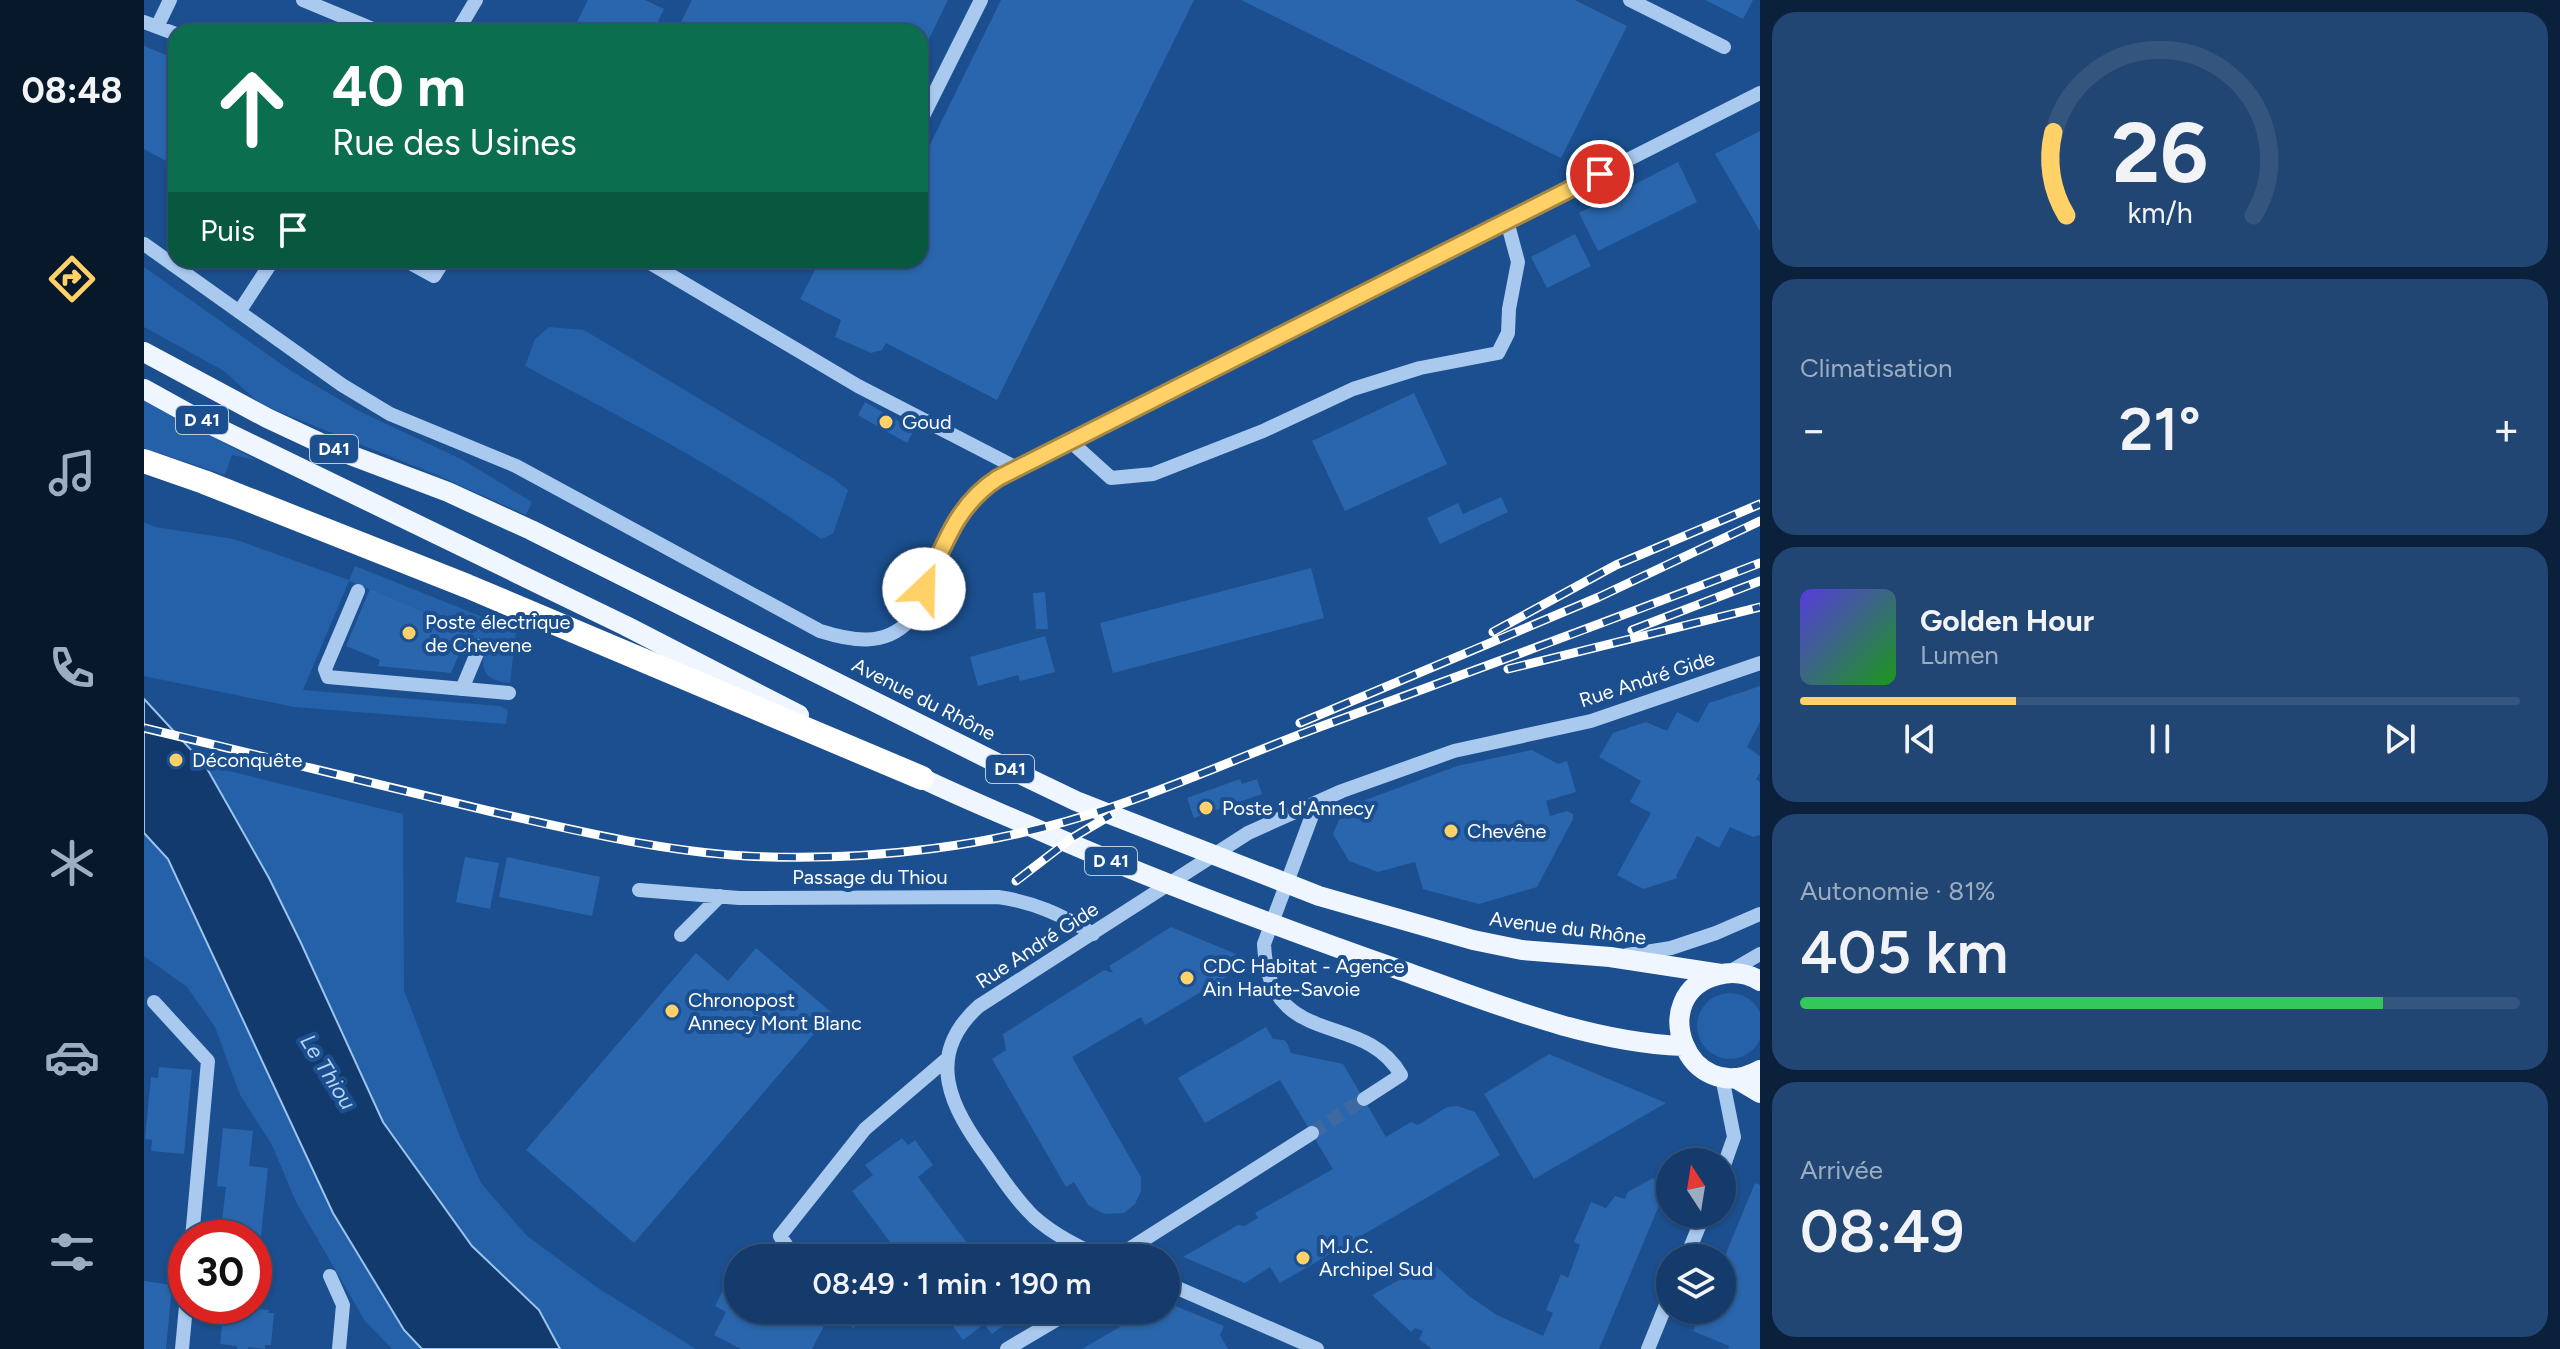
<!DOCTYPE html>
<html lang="fr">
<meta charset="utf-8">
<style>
body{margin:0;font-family:Figtree,sans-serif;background:#214673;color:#f1f3f6;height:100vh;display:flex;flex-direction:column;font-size:30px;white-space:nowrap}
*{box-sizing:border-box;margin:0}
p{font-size:26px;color:#9dadc1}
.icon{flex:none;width:44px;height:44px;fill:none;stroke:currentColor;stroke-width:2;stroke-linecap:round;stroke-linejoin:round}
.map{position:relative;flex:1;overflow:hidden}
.sheet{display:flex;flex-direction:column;gap:12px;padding:12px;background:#0b203b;width:800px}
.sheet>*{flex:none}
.top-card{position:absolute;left:24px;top:24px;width:760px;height:244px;border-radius:24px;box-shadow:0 2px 6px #0004,0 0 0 2px #33557e;background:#0b6e4f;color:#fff;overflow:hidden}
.needle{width:52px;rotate:348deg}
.tools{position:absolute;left:1512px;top:1148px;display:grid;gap:16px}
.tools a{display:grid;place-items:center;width:80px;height:80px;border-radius:50%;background:#143b6b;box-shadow:0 2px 6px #0004,0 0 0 2px #33557e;font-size:40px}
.speed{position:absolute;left:24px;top:1220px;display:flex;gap:16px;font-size:40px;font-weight:700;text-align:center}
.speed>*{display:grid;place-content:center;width:104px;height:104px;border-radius:50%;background:#143b6b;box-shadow:0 2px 6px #0004,0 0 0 2px #33557e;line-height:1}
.speed .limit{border:12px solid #d22;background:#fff;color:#111}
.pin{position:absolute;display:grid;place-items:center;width:68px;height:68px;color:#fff;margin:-34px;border:4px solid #fff;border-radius:50%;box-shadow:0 2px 8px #0007}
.me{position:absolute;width:88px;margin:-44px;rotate:24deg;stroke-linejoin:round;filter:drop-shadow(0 0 6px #0008)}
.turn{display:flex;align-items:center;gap:28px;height:168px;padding:0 32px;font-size:36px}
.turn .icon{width:104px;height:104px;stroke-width:2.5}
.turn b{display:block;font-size:56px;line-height:68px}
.then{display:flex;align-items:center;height:76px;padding:0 32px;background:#0003;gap:16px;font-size:30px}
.big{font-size:60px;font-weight:600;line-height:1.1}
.sheet .widget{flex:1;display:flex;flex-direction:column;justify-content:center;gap:12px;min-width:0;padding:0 28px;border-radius:24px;background:#214673}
.sheet .dial{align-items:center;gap:0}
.dial svg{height:208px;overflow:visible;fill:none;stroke:#33557e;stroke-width:7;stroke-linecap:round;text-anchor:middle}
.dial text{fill:#f1f3f6;stroke:none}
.song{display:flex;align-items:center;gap:24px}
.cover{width:96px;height:96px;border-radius:12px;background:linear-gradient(135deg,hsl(250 70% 55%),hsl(120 70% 35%))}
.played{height:8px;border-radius:4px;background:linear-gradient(90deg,#ffd166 30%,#33557e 30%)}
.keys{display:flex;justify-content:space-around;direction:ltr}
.heat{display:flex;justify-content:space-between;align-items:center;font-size:44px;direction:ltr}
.charge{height:12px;border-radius:6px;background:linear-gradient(90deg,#34c759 81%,#33557e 0)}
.trip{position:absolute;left:580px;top:1244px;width:456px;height:80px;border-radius:40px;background:#143b6b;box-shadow:0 2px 6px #0004,0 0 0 2px #33557e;font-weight:600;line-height:80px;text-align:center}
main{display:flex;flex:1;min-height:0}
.tabs{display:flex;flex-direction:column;width:144px;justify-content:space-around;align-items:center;background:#08182b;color:#9dadc1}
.tabs .icon{width:56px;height:56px}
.tabs .selected{color:#ffd166}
.tabs b{font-size:36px;color:#f1f3f6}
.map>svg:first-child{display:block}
</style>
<main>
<nav class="tabs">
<b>08:48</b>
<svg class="icon selected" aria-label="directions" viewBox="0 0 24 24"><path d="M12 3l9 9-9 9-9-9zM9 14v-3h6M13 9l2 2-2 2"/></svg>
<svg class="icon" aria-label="music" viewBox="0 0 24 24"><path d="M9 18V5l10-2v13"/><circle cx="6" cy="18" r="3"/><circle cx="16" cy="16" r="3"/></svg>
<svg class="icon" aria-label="phone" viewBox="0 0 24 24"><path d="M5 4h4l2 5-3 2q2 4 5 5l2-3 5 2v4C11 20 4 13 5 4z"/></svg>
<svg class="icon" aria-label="climate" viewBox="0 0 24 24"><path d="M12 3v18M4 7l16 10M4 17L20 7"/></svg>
<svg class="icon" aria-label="car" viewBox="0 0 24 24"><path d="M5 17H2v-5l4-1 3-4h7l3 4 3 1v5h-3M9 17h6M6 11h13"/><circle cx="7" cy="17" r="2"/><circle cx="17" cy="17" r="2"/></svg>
<svg class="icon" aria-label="filters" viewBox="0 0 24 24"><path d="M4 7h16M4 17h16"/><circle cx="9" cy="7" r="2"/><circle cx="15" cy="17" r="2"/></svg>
</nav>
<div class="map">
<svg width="1616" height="1349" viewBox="0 0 1616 1349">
<rect width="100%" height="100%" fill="#1b4f8f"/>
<path fill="#2461a8" d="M0 267 147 371 215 411 319 460 388 502 382 515 295 476 116 404 80 371 0 327Z
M405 327 440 330 690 479 704 490 689 534 677 539C584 472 482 420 381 366L391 339Z
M0 400 112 460 88 455 81 475 0 448Z
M0 522 11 527 90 539 205 580 211 566 339 617 336 627 350 632 355 624 372 632 366 683C338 680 335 668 343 643L323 635 324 630 205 581 159 690 356 706 364 710 362 724 150 707 0 676Z
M61 765 259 814 260 990 316 1137 337 1183 383 1236 454 1288 552 1349H416L395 1310 328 1246 239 1122 157 943 125 878Z
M0 833 24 859 260 1330 278 1349H248L221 1321 152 1202 128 1145 96 1095 71 1027 43 987 0 956Z
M1553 1026a33 33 0 1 1 66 0a33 33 0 1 1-66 0Z"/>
<path fill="#123a6d" stroke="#9cc4f0" stroke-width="2" d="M0 699 61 765 125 878 157 943 239 1122 328 1246 395 1310 416 1349H278L260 1330 189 1213 24 859 0 833Z"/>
<path fill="#2a66ad" d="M444 0H501L520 9 509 32H428Z
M548 0H804L776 57V32H532Z
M857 0H1050L853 400 742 343 738 350 727 353 691 337 697 320 656 299 676 260H776V165Z
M1097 0H1431L1483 26 1417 158Z
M1561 0H1609L1599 19Z
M0 46 32 59V146L24 162 0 149Z
M1616 131V231L1571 154Z
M1534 162 1553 202 1454 251 1435 213Z
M1431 234 1447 266 1403 288 1387 257Z
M1270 393 1303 464 1201 511 1168 441Z
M721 402 770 430 763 443 714 415Z
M1357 497 1364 512 1296 544 1283 518 1314 503 1319 514Z
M1167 568 1180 618 969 673 956 623Z
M226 589 325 631 307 673 234 666 236 660 202 646Z
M901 592 904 629H892L889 593Z
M339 617 355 624 351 632 335 626Z
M901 636 911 672 876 681 874 675 834 686 826 657Z
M1616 686V722L1603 747 1616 756V773L1612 779 1616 782V835L1609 837 1586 827 1575 848 1553 836 1532 876 1534 878 1499 889 1473 875 1507 813 1486 802 1497 781 1455 757 1469 733 1502 722 1523 731 1533 712 1554 723 1565 703Z
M1388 750 1414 764 1423 761 1432 792 1402 801 1406 816 1423 811 1429 814V819L1393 887 1335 904 1279 889 1271 862 1234 872 1205 861 1189 834 1200 808 1313 766Z
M1096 779 1098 784 1113 779 1118 794 1050 818 1043 798Z
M321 857 355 863 346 909 312 902Z
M363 857 456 877 448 916 355 897Z
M1027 927 1092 954 1082 960 1089 973 1001 1025 997 1017 928 1057 997 1177V1191L991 1204 980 1213 960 1214 944 1205 930 1182 922 1187 848 1059 862 1050 859 1034 960 970 969 973 965 966Z
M612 948 688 1013 490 1243 382 1150 552 953 584 981Z
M1122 1027 1129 1039 1140 1040 1143 1043 1147 1053 1199 1064 1242 1137 1267 1122 1274 1125 1303 1107 1313 1106 1331 1112 1356 1155 1136 1283 1126 1267 1101 1283 1039 1257 1094 1225 1101 1226 1107 1222 1114 1218 1111 1213 1189 1169 1136 1080 1061 1123 1034 1078Z
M1405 1054 1522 1103 1390 1179 1340 1094Z
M15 1067 48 1070 40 1154 7 1151 8 1140 1 1139 7 1077 14 1078Z
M79 1128 109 1131 105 1166 124 1168 117 1236 93 1233 94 1222 78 1220 82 1187 73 1186Z
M758 1138 764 1145 771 1140 789 1165 774 1177 834 1258H758L708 1191 729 1175 721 1165Z
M1509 1178 1515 1188 1521 1191 1455 1349H1288L1275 1339 1279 1331 1271 1328 1267 1332 1228 1295 1266 1274 1269 1277 1286 1261 1325 1296 1353 1315 1399 1336 1409 1313 1402 1310 1417 1274 1424 1278 1436 1245 1430 1242 1447 1202 1462 1208 1471 1196 1481 1199 1484 1192Z
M1611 1183 1616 1185V1349H1584L1585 1346 1549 1331 1558 1310H1578V1263Z
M591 1267 594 1269V1310H655L681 1324 668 1349H597L570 1335 582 1312 571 1306Z
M0 1281 28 1285 22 1349H0Z
M1022 1302 1080 1326 1076 1335 1084 1349H938L1005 1310H1022Z
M80 1306 125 1310 124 1313H130L127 1345H121V1349L104 1347V1349H93V1346L76 1344Z
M695 1310H733L709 1328Z
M797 1310H881L848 1334 840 1324 819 1340Z"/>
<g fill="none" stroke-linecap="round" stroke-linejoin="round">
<path stroke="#3d69a0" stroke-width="14" stroke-dasharray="14 7" stroke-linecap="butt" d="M1168 1133 1220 1099"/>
<path stroke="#a9c9ee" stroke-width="14" d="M159 0 236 32
M1486 0 1580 47
M0 22 32 34
M13 27 26 0
M313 32 332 0
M776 122 837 0
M0 244 198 385 246 414 372 466 676 631C708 641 740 647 765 621L817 512 829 496 854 478 1616 93
M261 260 290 276 300 260
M501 260 714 386 873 468
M95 312 129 260
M926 441 967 478 1009 474 1119 431 1209 389 1276 368 1354 353 1364 333 1365 309 1374 262 1363 221
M214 591 181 669 184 677 365 693
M318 689 336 646
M1173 802 1120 944C1125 1053 1219 1008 1257 1075L1220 1099
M495 890 595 898 854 897C890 902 918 915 949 934
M537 935 576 896
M1483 955 1527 948 1572 933 1616 914
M1585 972 1616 954
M10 1002 64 1061 48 1238
M1578 1077 1590 1137 1578 1171
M651 1258 636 1236 721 1129 804 1058
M959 1258C935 1247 910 1235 890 1217 872 1200 858 1178 844 1158 807 1108 779 1056 835 1006L1104 833 1198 791 1310 751 1447 721 1616 663
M971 1258 1168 1133
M1542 1258 1560 1214
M186 1276 199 1305 195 1349
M1022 1283 1173 1349
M38 1349 42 1306
M863 1349 929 1310
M1504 1349 1526 1295"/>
<path stroke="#f0f6ff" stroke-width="20" d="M0 352 123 418 185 447 304 492 387 530 861 767 932 801 1175 896 1329 940 1378 950 1466 957 1577 974
M0 389 47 415 482 626 655 715
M765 772C803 791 842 807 881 824 1005 879 1131 926 1259 971 1350 1003 1442 1042 1539 1046
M1616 981C1603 973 1589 971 1574 975 1500 993 1543 1110 1616 1070
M1591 1078 1616 1093"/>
<path stroke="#fff" stroke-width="24" d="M0 461 60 482 323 586 778 778"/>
<defs>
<path id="rail" d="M1488 630 1616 581
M1349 632 1472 565 1616 504
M1364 669 1616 607
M1156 723 1455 597 1616 521
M0 728C115 755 230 784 345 811 429 830 515 851 602 856 723 862 853 847 968 807 1040 783 1110 751 1181 725 1326 672 1471 619 1616 563
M872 881 928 838 967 815"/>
</defs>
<use href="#rail" stroke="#fff" stroke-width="9"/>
<use href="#rail" stroke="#1b4f8f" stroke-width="6" stroke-dasharray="18" stroke-linecap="butt"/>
</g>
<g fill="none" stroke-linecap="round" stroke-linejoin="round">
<defs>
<path id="route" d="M780 589C800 546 812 505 854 478L1456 174"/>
</defs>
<use href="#route" stroke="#a68842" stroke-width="20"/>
<use href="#route" stroke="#ffd166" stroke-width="14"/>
</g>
<g fill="#ffd166" stroke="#1b4f8f" stroke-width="3">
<circle cx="742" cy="422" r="8"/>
<circle cx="265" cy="633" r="8"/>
<circle cx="32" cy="760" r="8"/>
<circle cx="1062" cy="808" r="8"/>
<circle cx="1307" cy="831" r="8"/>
<circle cx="1043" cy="978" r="8"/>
<circle cx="528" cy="1011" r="8"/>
<circle cx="1159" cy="1258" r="8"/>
</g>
<g text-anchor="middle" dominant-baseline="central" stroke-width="8" stroke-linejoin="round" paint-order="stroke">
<g fill="#1b4f8f" stroke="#bbcadd" stroke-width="2">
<rect x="32" y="406" width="52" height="28" rx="6"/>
<rect x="166" y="435" width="48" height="28" rx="6"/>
<rect x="842" y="755" width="48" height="28" rx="6"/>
<rect x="941" y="847" width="52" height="28" rx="6"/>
</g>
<g font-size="18" font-weight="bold" fill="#fff">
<text x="58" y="420">D 41</text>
<text x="190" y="449">D41</text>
<text x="866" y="769">D41</text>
<text x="967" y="861">D 41</text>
</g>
<g font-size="20" fill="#fff" stroke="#1b4f8f" text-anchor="start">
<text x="758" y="422">Goud</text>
<text x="281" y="622">Poste électrique<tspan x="281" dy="23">de Chevene</tspan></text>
<text x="48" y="760">Déconquête</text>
<text x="1078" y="808">Poste 1 d'Annecy</text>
<text x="1323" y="831">Chevêne</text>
<text x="1059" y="966">CDC Habitat - Agence<tspan x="1059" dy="23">Ain Haute-Savoie</tspan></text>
<text x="544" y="1000">Chronopost<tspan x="544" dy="23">Annecy Mont Blanc</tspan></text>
<text x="1175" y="1246">M.J.C.<tspan x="1175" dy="23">Archipel Sud</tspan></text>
</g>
<g font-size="20" fill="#fff" stroke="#1b4f8f">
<text transform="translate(1503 679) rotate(-18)">Rue André Gide</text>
<text transform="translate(780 699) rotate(27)">Avenue du Rhône</text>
<text x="726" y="877">Passage du Thiou</text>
<text transform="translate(1424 928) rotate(7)">Avenue du Rhône</text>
<text transform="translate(893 945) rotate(-33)">Rue André Gide</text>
</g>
<g font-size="22" font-style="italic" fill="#b5d3f5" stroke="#1b4f8f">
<text transform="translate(184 1072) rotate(58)">Le Thiou</text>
</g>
</g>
</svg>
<div class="tools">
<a><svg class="needle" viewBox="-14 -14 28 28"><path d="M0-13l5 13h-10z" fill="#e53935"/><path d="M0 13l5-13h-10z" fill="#9dadc1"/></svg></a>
<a><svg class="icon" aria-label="layers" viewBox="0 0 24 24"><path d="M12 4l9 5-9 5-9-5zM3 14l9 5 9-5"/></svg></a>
</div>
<div class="speed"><div class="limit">30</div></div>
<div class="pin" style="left:1456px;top:174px;background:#d93025"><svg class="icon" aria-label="arrive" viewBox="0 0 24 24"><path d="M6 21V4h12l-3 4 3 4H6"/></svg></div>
<svg class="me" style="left:780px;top:589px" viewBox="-20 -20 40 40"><circle r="19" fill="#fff"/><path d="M0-13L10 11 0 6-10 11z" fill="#ffd166"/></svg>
<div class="trip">08:49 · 1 min · 190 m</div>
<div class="top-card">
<div class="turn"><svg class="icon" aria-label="ahead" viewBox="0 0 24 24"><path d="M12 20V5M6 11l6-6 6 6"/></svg><div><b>40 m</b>Rue des Usines</div></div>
<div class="then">Puis<svg class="icon" aria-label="arrive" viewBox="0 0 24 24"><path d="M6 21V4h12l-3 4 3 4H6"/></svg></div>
</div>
</div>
<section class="sheet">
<div class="widget dial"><svg viewBox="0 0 100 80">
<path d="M14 69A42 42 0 1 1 86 69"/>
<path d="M14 69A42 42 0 0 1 9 37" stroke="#ffd166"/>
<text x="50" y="56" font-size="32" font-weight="700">26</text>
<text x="50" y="72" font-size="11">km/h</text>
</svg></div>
<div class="widget"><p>Climatisation</p>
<div class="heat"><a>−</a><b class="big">21°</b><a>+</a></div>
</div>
<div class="widget">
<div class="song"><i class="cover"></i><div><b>Golden Hour</b><p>Lumen</p></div></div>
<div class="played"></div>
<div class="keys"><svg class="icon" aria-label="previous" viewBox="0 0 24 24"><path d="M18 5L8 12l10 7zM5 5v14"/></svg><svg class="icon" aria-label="pause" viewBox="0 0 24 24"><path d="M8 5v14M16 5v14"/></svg><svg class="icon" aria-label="next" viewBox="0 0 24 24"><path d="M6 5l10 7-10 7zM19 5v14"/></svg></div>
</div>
<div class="widget"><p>Autonomie · 81%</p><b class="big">405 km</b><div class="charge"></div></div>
<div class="widget"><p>Arrivée</p><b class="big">08:49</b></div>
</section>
</main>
